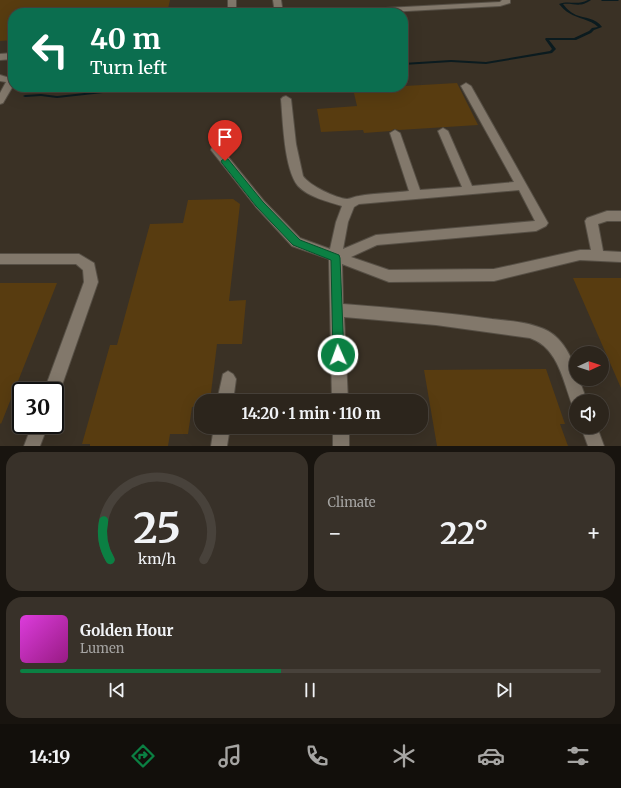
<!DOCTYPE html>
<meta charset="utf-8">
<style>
body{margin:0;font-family:Merriweather,serif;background:#383129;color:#f1f3f6;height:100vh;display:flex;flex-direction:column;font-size:15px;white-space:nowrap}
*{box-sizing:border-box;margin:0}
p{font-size:13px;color:#a6a5a3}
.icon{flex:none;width:22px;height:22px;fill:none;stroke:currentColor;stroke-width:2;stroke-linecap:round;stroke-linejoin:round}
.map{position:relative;height:446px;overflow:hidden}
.side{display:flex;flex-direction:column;gap:6px;padding:6px;background:#18140f;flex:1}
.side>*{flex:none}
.top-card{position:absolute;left:8px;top:8px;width:400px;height:84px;border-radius:16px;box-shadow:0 4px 16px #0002,0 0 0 1px #48423b;background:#0b6e4f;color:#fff;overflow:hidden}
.needle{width:26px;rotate:87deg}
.tools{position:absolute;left:569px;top:346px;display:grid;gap:8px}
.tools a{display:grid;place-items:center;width:40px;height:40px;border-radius:50%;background:#2c251c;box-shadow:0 4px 16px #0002,0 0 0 1px #48423b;font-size:20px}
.speed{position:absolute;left:12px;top:382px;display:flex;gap:8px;font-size:20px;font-weight:700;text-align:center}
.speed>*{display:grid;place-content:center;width:52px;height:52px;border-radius:50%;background:#2c251c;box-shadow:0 4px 16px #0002,0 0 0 1px #48423b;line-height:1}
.speed .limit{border:2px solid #111;border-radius:6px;background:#fff;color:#111}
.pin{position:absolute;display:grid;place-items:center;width:34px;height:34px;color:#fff;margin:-41px -17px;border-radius:50% 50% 50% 0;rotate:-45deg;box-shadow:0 0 4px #0007}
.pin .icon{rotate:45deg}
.me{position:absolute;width:44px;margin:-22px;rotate:358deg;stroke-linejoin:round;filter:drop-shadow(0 0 3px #0008)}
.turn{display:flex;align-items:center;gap:14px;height:84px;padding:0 16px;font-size:18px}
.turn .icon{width:52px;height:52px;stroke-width:2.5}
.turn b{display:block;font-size:28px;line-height:34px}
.big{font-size:30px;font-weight:700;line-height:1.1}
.side .widget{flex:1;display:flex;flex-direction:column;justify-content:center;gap:6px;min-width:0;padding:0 14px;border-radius:16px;background:#383129}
.side .dial{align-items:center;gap:0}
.dial svg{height:104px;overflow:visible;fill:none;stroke:#48423b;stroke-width:7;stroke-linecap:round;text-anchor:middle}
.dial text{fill:#f1f3f6;stroke:none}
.song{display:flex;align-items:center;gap:12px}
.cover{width:48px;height:48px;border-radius:6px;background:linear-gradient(135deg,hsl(300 70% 55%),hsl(310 70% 35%))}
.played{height:4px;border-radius:2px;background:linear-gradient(90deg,#0b8043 45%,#48423b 45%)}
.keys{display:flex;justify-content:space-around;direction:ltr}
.heat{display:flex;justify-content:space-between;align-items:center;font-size:22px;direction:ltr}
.side .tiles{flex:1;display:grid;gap:6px;grid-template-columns:1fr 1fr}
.widget:last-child{grid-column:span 2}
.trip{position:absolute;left:194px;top:394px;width:234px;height:40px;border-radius:16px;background:#2c251c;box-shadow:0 4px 16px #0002,0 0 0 1px #48423b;font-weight:700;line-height:40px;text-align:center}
.menu{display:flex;height:64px;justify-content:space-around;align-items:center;background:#120f0b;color:#a6a5a3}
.menu .icon{width:28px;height:28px}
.menu .on{color:#0b8043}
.menu b{font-size:18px;color:#f1f3f6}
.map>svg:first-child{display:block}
</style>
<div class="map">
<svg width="621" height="446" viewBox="0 0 621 446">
<rect width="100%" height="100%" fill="#3a3125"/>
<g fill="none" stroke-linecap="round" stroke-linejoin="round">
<path fill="#0b1b1f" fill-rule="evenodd" d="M588 0H591C580 8 575 3 563 4 567 9 570 12 576 15 584 18 596 18 602 27L594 30 591 33 576 40H549L556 49 552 53 486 64 451 62 403 65V63L451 60 486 62 550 51 552 49 545 39 546 38H574L589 31 592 28 598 27C590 19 578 19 569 13 565 11 562 7 559 4 570 0 576 6 588 0Z
M601 0H619L618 1H602Z
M127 87H153L151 88 128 89 112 92 57 98 41 96 25 97 23 96 25 95 41 94 57 96 112 90Z"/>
</g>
<path fill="#583c10" d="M0 0H170L167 13H13V40L0 41Z
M457 83 478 125 399 130 394 129 391 131 364 133 363 130 321 132 317 109 357 106 353 89Z
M233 199 240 204 229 301 246 300 242 344H217L210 401H201V407H192L188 434H170L168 446H90V444H82L110 345H117L150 224 183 223 188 200Z
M573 278H621V388Z
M0 283H57L1 424 0 423Z
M546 369 565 424H560L568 446H437L424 370Z"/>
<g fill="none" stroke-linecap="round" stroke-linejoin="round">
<defs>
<path id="minor" d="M228 0H236V13H228Z
M273 0H281L283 13H275Z
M502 0H510V3L500 6 370 13H324L328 11 500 2Z
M13 53V59L0 60V54Z
M0 75 13 79V86L3 103 0 104V93L6 82 0 81Z
M466 83 471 86 548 223 546 226 536 231 377 245 351 257 389 270 494 269 580 250H591L585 221 587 218 607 211H621V221H607L598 224 603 251 621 252V262L580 260 494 281 389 282 342 264 343 304C393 308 442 312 492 319 510 321 531 322 548 331 563 339 576 362 576 379H579L587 401H576V408L573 407C563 382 559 348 530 338L436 325 344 317 348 401H332L329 259 292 246 256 207 211 150 212 147H220L264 201 300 238 330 249 336 222 342 206C329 202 308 197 298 186 284 169 283 121 281 99L283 97 286 96 291 99 296 144 303 176C310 186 336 198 347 199 351 199 355 196 359 196 375 193 393 193 409 191L390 133 395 130 400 133 420 190 462 187 438 131 443 128 448 131 472 186 514 182 461 86ZM519 190 535 221 376 235 343 249 348 222 354 207 359 204Z
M0 254H79L94 263 98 282 60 391 58 397 55 398V391H44L84 282 83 270 76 264H0Z
M228 371 233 374 236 379 233 401H217L223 374Z
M32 425H48L40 446H24Z
M214 427H230L227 446H211Z
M333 427H349V446H333Z
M581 427H597L604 446H588Z"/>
</defs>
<use href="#minor" stroke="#564f45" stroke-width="2"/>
<use href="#minor" fill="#82786b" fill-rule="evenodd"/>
</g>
<path fill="#0b8043" stroke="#07532c" d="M225 158 228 159 263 202 300 240 339 255 340 258 344 355 342 359 338 361 335 359 333 355 331 260 293 245 256 206 222 163 221 161Z"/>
</svg>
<div class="tools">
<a><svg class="needle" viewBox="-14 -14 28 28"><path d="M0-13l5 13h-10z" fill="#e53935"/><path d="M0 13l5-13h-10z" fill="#a6a5a3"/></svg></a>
<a><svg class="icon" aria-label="sound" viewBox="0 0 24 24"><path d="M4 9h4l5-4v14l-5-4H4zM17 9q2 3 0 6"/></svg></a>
</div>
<div class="speed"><div class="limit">30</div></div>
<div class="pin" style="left:225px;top:161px;background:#d93025"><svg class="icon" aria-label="arrive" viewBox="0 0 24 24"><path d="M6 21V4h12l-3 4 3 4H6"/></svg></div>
<svg class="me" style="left:338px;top:355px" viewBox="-20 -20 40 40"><circle r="17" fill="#0b8043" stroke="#fff" stroke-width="3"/><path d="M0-11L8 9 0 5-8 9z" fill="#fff"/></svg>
<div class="trip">14:20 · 1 min · 110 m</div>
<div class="top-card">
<div class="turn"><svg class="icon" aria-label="left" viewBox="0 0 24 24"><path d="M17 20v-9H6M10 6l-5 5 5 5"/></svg><div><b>40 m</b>Turn left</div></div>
</div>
</div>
<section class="side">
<div class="tiles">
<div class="widget dial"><svg viewBox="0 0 100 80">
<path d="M14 69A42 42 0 1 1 86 69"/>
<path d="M14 69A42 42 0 0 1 9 39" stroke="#0b8043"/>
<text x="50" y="56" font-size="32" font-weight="700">25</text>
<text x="50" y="72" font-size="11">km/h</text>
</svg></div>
<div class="widget"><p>Climate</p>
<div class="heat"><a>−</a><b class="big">22°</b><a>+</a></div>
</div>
<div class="widget">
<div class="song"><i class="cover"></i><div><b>Golden Hour</b><p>Lumen</p></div></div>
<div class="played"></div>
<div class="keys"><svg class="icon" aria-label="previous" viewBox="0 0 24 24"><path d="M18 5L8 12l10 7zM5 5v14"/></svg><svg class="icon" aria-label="pause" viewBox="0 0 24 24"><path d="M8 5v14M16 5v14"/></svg><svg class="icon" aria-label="next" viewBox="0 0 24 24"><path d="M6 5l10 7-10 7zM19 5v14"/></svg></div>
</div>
</div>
</section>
<nav class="menu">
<b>14:19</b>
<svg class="icon on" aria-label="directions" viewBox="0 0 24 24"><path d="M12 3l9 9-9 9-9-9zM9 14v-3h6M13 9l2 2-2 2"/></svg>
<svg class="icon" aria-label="music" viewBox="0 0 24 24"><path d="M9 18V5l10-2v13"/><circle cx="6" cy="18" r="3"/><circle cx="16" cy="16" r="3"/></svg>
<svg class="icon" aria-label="phone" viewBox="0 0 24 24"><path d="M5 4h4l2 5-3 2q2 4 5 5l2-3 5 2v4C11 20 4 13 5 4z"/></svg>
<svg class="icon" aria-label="climate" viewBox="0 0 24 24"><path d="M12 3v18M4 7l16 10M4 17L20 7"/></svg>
<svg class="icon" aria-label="car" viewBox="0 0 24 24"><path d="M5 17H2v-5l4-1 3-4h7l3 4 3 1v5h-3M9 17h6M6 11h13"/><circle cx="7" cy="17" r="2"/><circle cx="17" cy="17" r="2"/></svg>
<svg class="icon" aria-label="filters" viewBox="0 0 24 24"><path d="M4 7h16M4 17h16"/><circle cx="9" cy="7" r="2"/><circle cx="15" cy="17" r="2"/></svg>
</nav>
